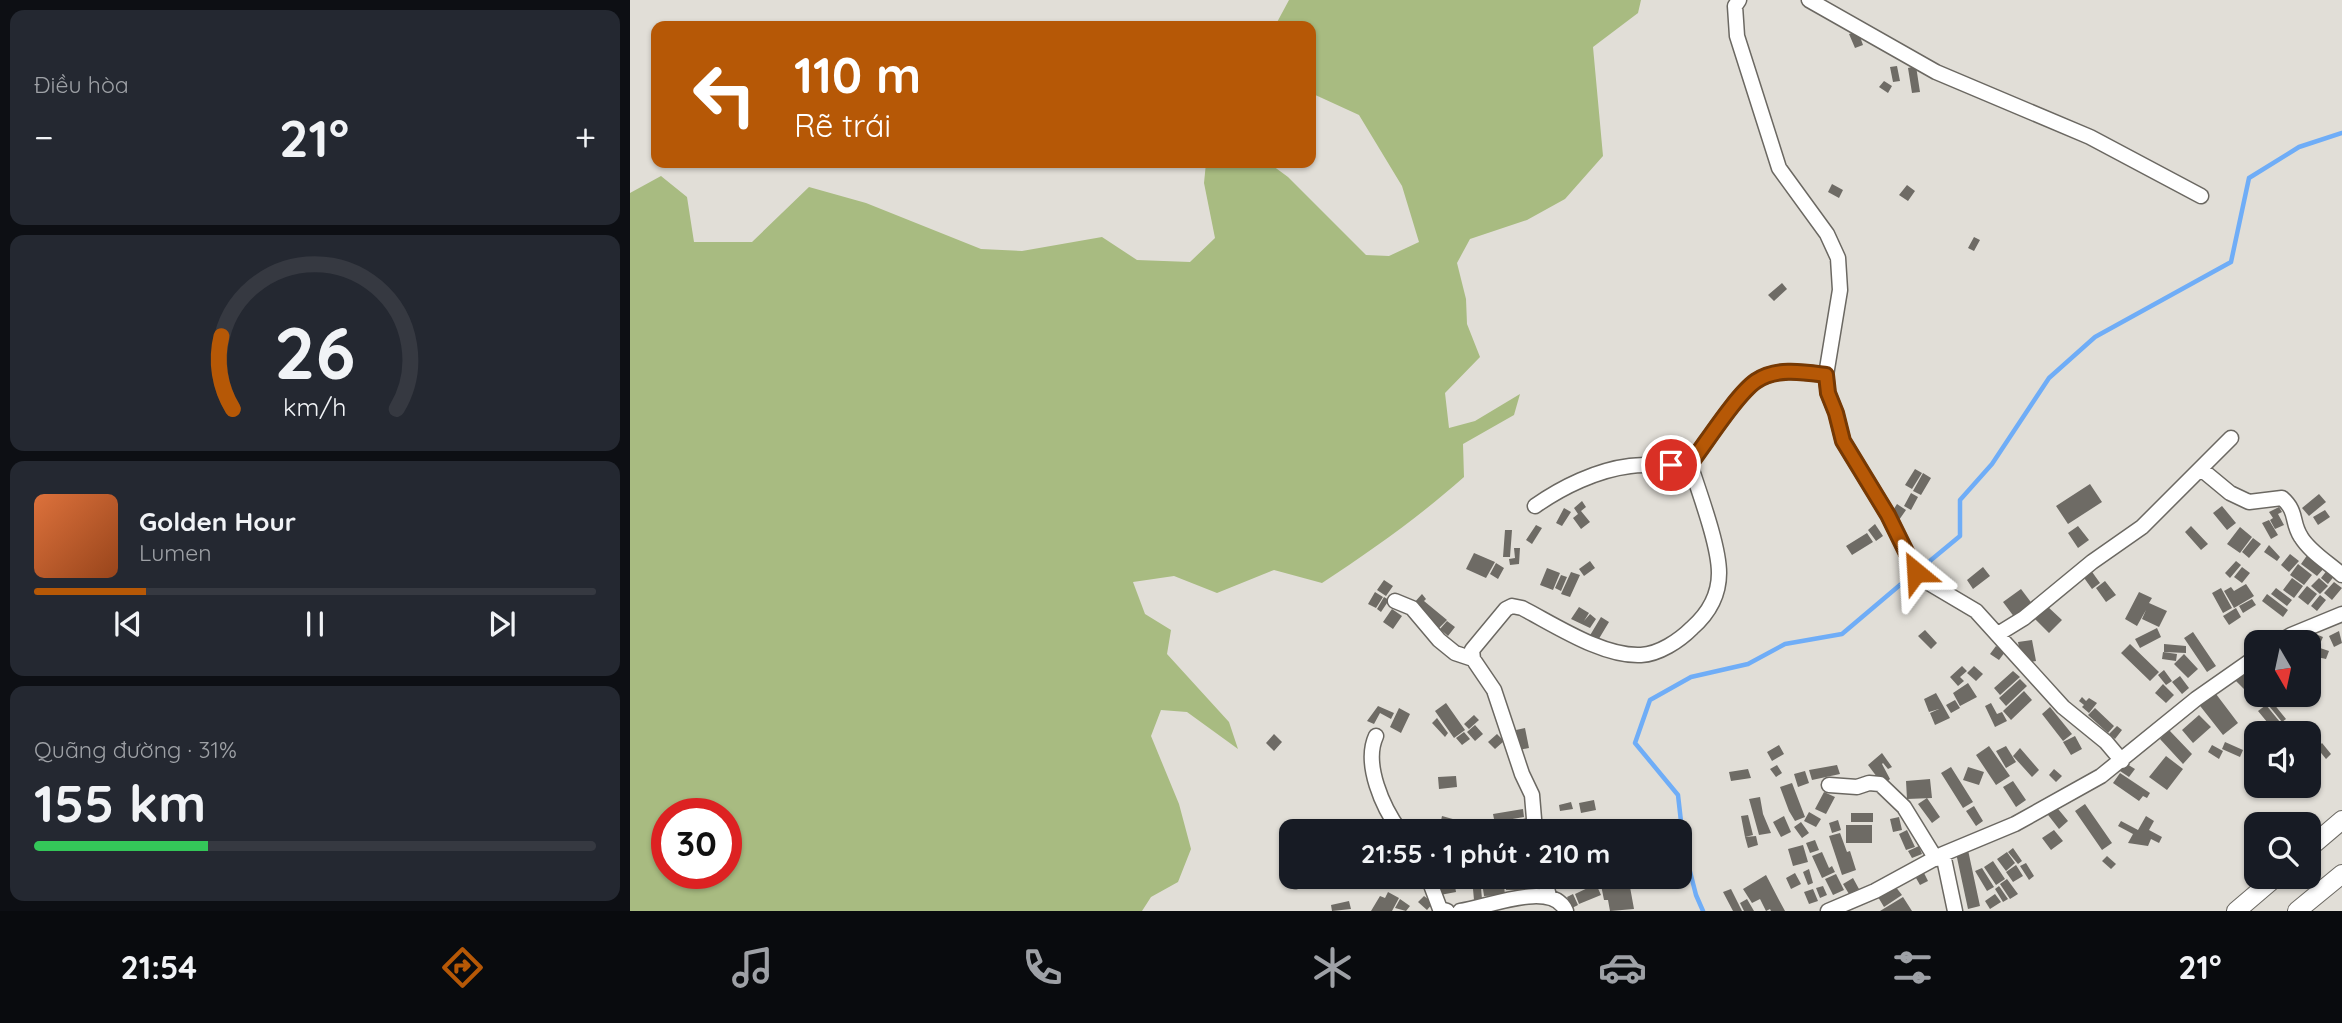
<!DOCTYPE html>
<html lang="vi">
<meta charset="utf-8">
<style>
body{margin:0;font-family:Quicksand,sans-serif;background:#242831;color:#f1f3f6;height:100vh;display:flex;flex-direction:column;font-size:26px;white-space:nowrap}
*{box-sizing:border-box;margin:0}
p{font-size:23px;color:#9ea1a6}
.icon{flex:none;width:38px;height:38px;fill:none;stroke:currentColor;stroke-width:2;stroke-linecap:round;stroke-linejoin:round}
.map{position:relative;flex:1;overflow:hidden}
.panel{display:flex;flex-direction:column;gap:10px;padding:10px;background:#0d0f14;width:630px}
.panel>*{flex:none}
.hud{position:absolute;left:21px;top:21px;width:665px;height:147px;border-radius:14px;box-shadow:0 2px 5px #0004;background:#b65806;color:#fff;overflow:hidden}
.needle{width:46px;rotate:171deg}
.controls{position:absolute;left:1614px;top:630px;display:grid;gap:14px}
.controls a{display:grid;place-items:center;width:77px;height:77px;border-radius:14px;background:#171b24;box-shadow:0 2px 5px #0004;font-size:35px}
.speed{position:absolute;left:21px;top:798px;display:flex;gap:14px;font-size:35px;font-weight:700;text-align:center}
.speed>*{display:grid;place-content:center;width:91px;height:91px;border-radius:50%;background:#171b24;box-shadow:0 2px 5px #0004;line-height:1}
.speed .limit{border:10px solid #d22;background:#fff;color:#111}
.pin{position:absolute;display:grid;place-items:center;width:60px;height:60px;color:#fff;margin:-30px;border:4px solid #fff;border-radius:50%;box-shadow:0 2px 7px #0007}
.me{position:absolute;width:77px;margin:-38px;rotate:333deg;stroke-linejoin:round;filter:drop-shadow(0 0 5px #0008)}
.turn{display:flex;align-items:center;gap:24px;height:147px;padding:0 28px;font-size:32px}
.turn .icon{width:91px;height:91px;stroke-width:2.5}
.turn b{display:block;font-size:49px;line-height:60px}
.big{font-size:52px;font-weight:700;line-height:1.1}
.panel .card{flex:1;display:flex;flex-direction:column;justify-content:center;gap:10px;min-width:0;padding:0 24px;border-radius:14px;background:#242831}
.panel .dial{align-items:center;gap:0}
.dial svg{height:182px;overflow:visible;fill:none;stroke:#363941;stroke-width:7;stroke-linecap:round;text-anchor:middle}
.dial text{fill:#f1f3f6;stroke:none}
.song{display:flex;align-items:center;gap:21px}
.cover{width:84px;height:84px;border-radius:10px;background:linear-gradient(135deg,hsl(20 70% 55%),hsl(20 70% 35%))}
.played{height:7px;border-radius:4px;background:linear-gradient(90deg,#b65806 20%,#363941 20%)}
.keys{display:flex;justify-content:space-around;direction:ltr}
.heat{display:flex;justify-content:space-between;align-items:center;font-size:38px;direction:ltr}
.charge{height:10px;border-radius:5px;background:linear-gradient(90deg,#34c759 31%,#363941 0)}
.trip{position:absolute;left:649px;top:819px;width:413px;height:70px;border-radius:14px;background:#171b24;box-shadow:0 2px 5px #0004;font-weight:700;line-height:70px;text-align:center}
.menu{display:flex;height:112px;justify-content:space-around;align-items:center;background:#090b0e;color:#9ea1a6}
.menu .icon{width:49px;height:49px}
.menu .selected{color:#b65806}
.menu b{font-size:32px;color:#f1f3f6}
main{display:flex;flex:1;min-height:0}
.map>svg:first-child{display:block}
</style>
<main>
<section class="panel">
<div class="card"><p>Điều hòa</p>
<div class="heat"><a>−</a><b class="big">21°</b><a>+</a></div>
</div>
<div class="card dial"><svg viewBox="0 0 100 80">
<path d="M14 69A42 42 0 1 1 86 69"/>
<path d="M14 69A42 42 0 0 1 9 37" stroke="#b65806"/>
<text x="50" y="56" font-size="32" font-weight="700">26</text>
<text x="50" y="72" font-size="11">km/h</text>
</svg></div>
<div class="card">
<div class="song"><i class="cover"></i><div><b>Golden Hour</b><p>Lumen</p></div></div>
<div class="played"></div>
<div class="keys"><svg class="icon" aria-label="previous" viewBox="0 0 24 24"><path d="M18 5L8 12l10 7zM5 5v14"/></svg><svg class="icon" aria-label="pause" viewBox="0 0 24 24"><path d="M8 5v14M16 5v14"/></svg><svg class="icon" aria-label="next" viewBox="0 0 24 24"><path d="M6 5l10 7-10 7zM19 5v14"/></svg></div>
</div>
<div class="card"><p>Quãng đường · 31%</p><b class="big">155 km</b><div class="charge"></div></div>
</section>
<div class="map">
<svg width="1712" height="911" viewBox="0 0 1712 911">
<rect width="100%" height="100%" fill="#e1ded7"/>
<path fill="#a8bb81" fill-rule="evenodd" d="M659 0H1011L1008 13 963 47 973 156 935 199 897 220 840 239 827 263 836 299 837 324 850 357 815 393 819 428 845 421 890 394 884 415 833 444 834 477C789 517 742 550 692 583L644 570 587 593 544 576 503 582 515 614 541 630 537 654 599 722 608 749 557 712 531 710 521 736 549 804 561 849 548 882 521 897 512 911H0V193L31 176 57 197 64 242H122L179 187 236 203 351 249 392 251 472 237 507 260 560 262 585 238 574 183 576 163H639L658 177 736 255 759 256 789 242 772 186 729 115 681 93V26H645ZM37 814H96V873H37Z"/>
<g fill="none" stroke-linecap="round" stroke-linejoin="round">
<path stroke="#6fadf7" stroke-width="4.5" d="M1295 565 1330 536V500L1362 464 1419 378 1465 337 1601 262 1619 178 1669 147 1712 133
M1073 911 1066 895 1054 848 1048 795 1005 743 1020 700 1061 677 1118 664 1155 644 1212 634 1277 579"/>
</g>
<path fill="#6e6b65" d="M1228 31 1233 45 1225 48 1219 34Z
M1267 66 1270 81 1263 82 1260 67Z
M1286 66 1290 92 1282 93 1278 68Z
M1254 81 1262 86 1258 93 1249 87Z
M1202 184 1213 190 1209 198 1198 192Z
M1277 185 1285 191 1278 201 1269 195Z
M1344 237 1350 240 1344 251 1338 248Z
M1152 283 1157 289 1144 301 1138 295Z
M1285 469 1292 473 1282 489 1275 485Z
M1293 473 1301 478 1291 495 1283 491Z
M1460 484 1472 502 1438 524 1426 506Z
M1281 493 1288 497 1281 510 1274 506Z
M1689 494 1696 502 1679 516 1672 508Z
M952 501 956 507 951 511 960 522 951 529 943 518 948 514 944 508Z
M1267 504 1276 510 1269 520 1260 515Z
M1592 506 1606 523 1597 530 1583 513Z
M1649 507 1652 512 1648 514 1654 525 1645 529 1640 520 1643 518 1639 512Z
M934 508 941 512 932 526 926 523Z
M1695 510 1700 517 1688 525 1683 517Z
M1639 520 1648 535 1641 539 1632 523Z
M1245 524 1253 536 1246 541 1238 530Z
M906 525 912 528 902 544 896 540Z
M1448 526 1459 540 1448 548 1438 533Z
M1561 526 1578 544 1571 550 1555 532Z
M1610 527 1622 537 1610 553 1597 544Z
M875 530H882L880 557H873Z
M1237 533 1243 542 1222 555 1216 546Z
M1623 538 1631 544 1619 558 1612 552Z
M1639 545 1650 557 1647 561 1634 552Z
M884 548H890L889 564 880 565 879 559 885 558Z
M844 553 865 562 856 578 836 569Z
M1660 554 1669 561 1659 572 1651 565Z
M1678 554 1695 567 1687 576 1671 564Z
M960 561 965 568 954 576 949 569Z
M1606 561 1611 565 1600 578 1595 573Z
M866 563 874 568 868 579 860 574Z
M1668 564 1682 575 1674 585 1660 575Z
M1353 567 1360 576 1343 589 1337 580Z
M1612 567 1620 573 1612 583 1604 577Z
M917 568 930 573 923 590 910 585Z
M1460 569 1470 583 1462 589 1452 575Z
M1698 569 1705 575 1698 584 1691 578Z
M941 572 950 575 940 597 931 594Z
M931 575 937 577 931 591 925 588Z
M1662 578 1673 586 1664 598 1653 590Z
M1689 578 1698 586 1690 594 1681 586Z
M754 580 763 586 756 596 747 590Z
M1475 581 1486 595 1476 602 1466 588Z
M1704 582 1712 588 1702 600 1694 593Z
M1616 584 1624 596 1621 598 1619 595 1621 598 1604 608 1594 591 1601 587 1604 591Z
M1677 586 1687 594 1678 605 1668 597Z
M1591 588 1602 608 1593 613 1582 593Z
M1646 588 1662 600 1657 606 1641 594Z
M1391 589 1403 605 1385 618 1373 602Z
M745 592 753 597 746 608 738 604Z
M1509 592 1522 598 1519 603 1537 611 1529 627 1512 619 1516 610 1507 626 1495 619Z
M792 594 796 599 794 601 817 620 808 629 783 604Z
M1637 594 1658 610 1653 617 1632 601Z
M1690 595 1696 600 1687 611 1681 606Z
M754 597 759 600 751 612 747 609Z
M1622 599 1626 605 1613 613 1609 606Z
M1417 606 1432 620 1419 633 1404 618Z
M949 607 959 613 954 621 960 614 966 619 960 628 941 619Z
M1606 608 1611 617 1599 625 1593 616Z
M762 609 772 616 763 629 753 622Z
M971 617 979 622 967 642 959 637Z
M817 621 825 627 818 636 810 629Z
M1527 628 1531 637 1510 648 1505 639Z
M1295 630 1307 643 1301 649 1288 636Z
M1709 631 1712 643 1704 647 1699 636Z
M1563 632 1586 666 1577 672 1554 638Z
M1680 632 1693 637 1689 646 1676 641Z
M1402 640 1406 661 1392 664 1388 642Z
M1500 644 1529 672 1520 681 1491 653Z
M1534 644 1556 646V653L1534 652Z
M1366 646 1375 652 1369 660 1360 654Z
M1678 647 1687 650 1682 664 1678 662Z
M1690 648 1699 651 1696 659 1687 657Z
M1533 652 1547 654 1546 661 1532 659Z
M1554 654 1568 669 1558 678 1544 664Z
M1332 666 1337 671 1330 677 1334 681 1328 686 1320 677Z
M1344 666 1353 674 1346 681 1337 673Z
M1534 670 1542 681 1536 685 1528 675Z
M1383 671 1390 677 1370 695 1364 688Z
M1611 673 1625 687 1618 693 1604 679Z
M1550 676 1559 688 1552 694 1542 682Z
M1390 679 1397 686 1376 706 1369 698Z
M1338 683 1347 697 1330 706 1323 693Z
M1533 684 1544 695 1536 703 1525 693Z
M1583 690 1608 723 1593 735 1567 702Z
M1394 691 1402 700 1381 720 1373 711Z
M1306 693 1320 718 1305 725 1300 713 1309 709 1299 712 1294 699Z
M1452 697 1456 701 1459 698 1467 703 1459 713 1452 707 1454 705 1449 701Z
M1639 698 1656 719 1652 722 1635 701Z
M1325 700 1330 708 1321 713 1316 705Z
M816 703 835 730 824 738 805 711Z
M1361 703 1367 714 1372 712 1377 721 1365 727 1355 706Z
M1636 705 1650 722 1642 728 1628 711Z
M748 706 764 713 761 719 750 713 744 724 737 721Z
M1420 707 1442 734 1433 741 1412 714Z
M769 708 780 714 771 733 760 727Z
M1465 708 1484 726 1478 733 1458 715Z
M844 715 849 720 839 729 834 724Z
M1569 715 1581 727 1563 743 1552 730Z
M807 718 818 733 815 737 802 723Z
M845 725 853 734 845 741 837 732Z
M1487 726 1492 730 1485 739 1479 734Z
M895 728 899 748 889 750 886 730Z
M1539 730 1562 754 1553 764 1530 739Z
M834 732 840 739 832 745 826 738Z
M644 734 652 742 644 751 636 743Z
M867 734 874 741 865 749 858 742Z
M1445 736 1452 749 1441 755 1433 742Z
M1595 742 1613 750 1610 757 1592 749Z
M1692 743 1701 754 1696 759 1687 748Z
M1149 745 1154 754 1142 761 1137 752Z
M1582 745 1593 751 1589 759 1578 752Z
M1359 746 1380 776 1366 785 1346 755Z
M1376 746 1386 762 1376 768 1366 751Z
M1678 746 1689 757 1682 764 1678 760Z
M1390 748 1409 770 1402 777 1383 756Z
M1252 753 1262 767 1258 769 1253 763 1252 764 1260 779 1253 785 1238 765Z
M1536 756 1553 769 1537 790 1519 777Z
M1492 761 1505 769 1499 777 1487 769Z
M1147 765 1152 773 1146 777 1140 769Z
M1207 765 1210 774 1182 780 1179 770Z
M1321 767 1343 802 1333 808 1311 773Z
M1338 767 1354 772 1349 785 1333 780Z
M1118 769 1121 778 1101 781 1099 772Z
M1424 769 1432 776 1426 782 1419 775Z
M1175 771 1179 783 1168 787 1164 774Z
M1490 773 1520 793 1517 798 1513 796 1509 801 1483 783Z
M826 776 827 787 809 789 808 777Z
M1300 779 1302 798 1277 799 1276 781Z
M1383 781 1396 800 1386 807 1373 787Z
M1162 783 1175 817 1165 821 1159 811 1150 787Z
M1194 792 1205 797 1196 814 1185 809Z
M1130 797 1133 814 1141 833 1129 835 1119 799Z
M1297 798 1310 817 1302 823 1288 804Z
M964 800 966 810 951 813 949 803Z
M941 802 943 809 930 811 929 805Z
M1424 804 1438 821 1429 829 1415 811Z
M1455 804 1482 843 1472 850 1445 811Z
M1344 806 1353 821 1346 826 1336 811Z
M893 809 894 817 871 821 872 823 865 824 863 814Z
M1179 812 1191 819 1186 827 1174 821Z
M1221 813H1243V822H1221Z
M1118 815 1123 835 1115 837 1111 816Z
M812 816 844 825 842 831H833L810 825Z
M1154 816 1161 832 1151 837 1143 822Z
M1516 816 1524 821 1519 830 1532 837 1529 843 1521 839 1518 846 1498 843 1503 834 1488 826 1491 821 1508 830Z
M1269 817 1272 830 1263 832 1260 819Z
M897 818 899 831H891L889 820Z
M1208 820 1211 830 1202 833 1199 823Z
M1171 822 1179 833 1172 838 1164 827Z
M1216 825H1242V843H1216Z
M1277 830 1285 847 1276 850 1269 834Z
M1424 830 1433 841 1421 850 1412 838Z
M1210 833 1217 852 1220 851 1226 870 1212 875 1199 836Z
M1126 836 1128 845 1118 848 1115 837Z
M1185 840 1189 850 1180 853 1176 843Z
M1173 845 1178 862 1163 866 1158 849Z
M1289 846 1292 854 1282 858 1278 851Z
M1383 848 1392 861 1388 864 1378 852Z
M1338 850 1350 906 1338 909 1326 853Z
M1192 852 1199 868 1202 866 1205 872 1192 878 1182 856Z
M1377 852 1385 863 1376 871 1367 859Z
M1477 856 1486 864 1481 869 1472 861Z
M1363 861 1375 879 1366 885 1354 867Z
M1396 863 1404 876 1399 880 1390 866Z
M1386 865 1393 876 1383 882 1376 872Z
M1352 868 1364 887 1357 891 1345 871Z
M1179 869 1183 883 1178 885 1173 872Z
M1165 873 1171 884 1161 889 1156 878Z
M1294 873 1298 881 1290 885 1286 878Z
M1206 874 1214 890 1203 895 1195 879Z
M1136 875 1149 900 1155 911H1141L1140 909 1136 911 1130 899 1122 903 1113 889Z
M809 877H821L822 884 811 886Z
M829 877H842L843 888 831 889Z
M843 877H857L859 886 845 888Z
M921 877H934L937 885 925 889Z
M937 877H953L954 883 940 887Z
M1223 878 1229 889 1219 894 1213 884Z
M1377 879 1388 894 1380 899 1370 884Z
M893 880V890H876V881Z
M871 882 872 887 874 886 875 895 854 896 853 889 862 888V883Z
M989 882 991 889 1000 887 1004 909 980 911 978 900H974L971 885Z
M966 884 971 895 949 904 945 894Z
M825 886 826 892 810 895 809 889Z
M1193 886 1197 895 1190 898 1186 888Z
M1265 886 1272 895 1254 907 1248 897Z
M1369 886 1378 899 1373 902 1365 889Z
M851 888 852 899 844 900 843 889Z
M1101 889 1112 911H1103L1093 892Z
M1183 889 1188 901 1179 904 1174 892Z
M758 892 769 898 762 911H741L750 896 755 898Z
M943 894 948 905 942 908 937 897Z
M1365 894 1371 902 1360 909 1355 901Z
M794 896 803 903 797 910 788 902Z
M1273 897 1282 911H1250Z
M770 899 780 906 776 911 765 908Z
M1117 899 1124 911H1114L1110 903Z
M719 901 721 909 702 911 701 905Z"/>
<g fill="none" stroke-linecap="round" stroke-linejoin="round">
<defs>
<path id="minor" d="M1109 0 1105 6 1107 36 1149 168 1197 234 1208 258 1210 290 1196 375 1198 393 1206 413 1213 441 1258 515 1286 572 1297 582 1346 611 1433 707 1476 742 1492 761
M1179 0 1306 72 1460 137 1571 196
M1571 469 1600 493 1619 502 1652 498C1668 512 1661 522 1671 537 1680 552 1699 563 1712 575
M905 506C932 487 967 470 1000 466 1020 464 1040 465 1060 464 1076 443 1107 394 1126 381 1147 367 1174 372 1196 375
M765 601 782 608 809 640 825 653 843 659
M1368 634 1394 618 1462 562 1512 527 1601 438
M1649 642 1661 635 1712 614
M746 736C733 764 753 808 770 831
M1199 785 1227 787 1239 783 1250 784 1274 807 1306 859
M905 831 902 795 892 774 864 690 843 659 842 650 876 609 882 606 892 608C925 625 973 657 1011 655 1029 654 1049 641 1062 628 1079 613 1089 596 1089 573 1089 545 1069 492 1060 464
M1313 854 1325 911
M798 877 810 909 817 911
M914 877 919 896
M665 881 675 877
M830 911C856 908 922 879 936 911
M1198 911 1245 891 1313 854 1385 824 1471 776 1566 699 1626 657"/>
<path id="major" d="M1678 849 1712 820
M1606 911 1646 877
M1667 911 1712 874"/>
</defs>
<use href="#minor" stroke="#6b6862" stroke-width="17"/>
<use href="#major" stroke="#6b6862" stroke-width="20"/>
<use href="#minor" stroke="#fff" stroke-width="14"/>
<use href="#major" stroke="#fff" stroke-width="18"/>
</g>
<g fill="none" stroke-linecap="round" stroke-linejoin="round">
<defs>
<path id="route" d="M1041 465 1060 464C1076 443 1107 394 1126 381 1147 367 1174 372 1196 375L1198 393 1206 413 1213 441 1258 515 1286 572"/>
</defs>
<use href="#route" stroke="#763904" stroke-width="18"/>
<use href="#route" stroke="#b65806" stroke-width="12"/>
</g>
</svg>
<div class="controls">
<a><svg class="needle" viewBox="-14 -14 28 28"><path d="M0-13l5 13h-10z" fill="#e53935"/><path d="M0 13l5-13h-10z" fill="#9ea1a6"/></svg></a>
<a><svg class="icon" aria-label="sound" viewBox="0 0 24 24"><path d="M4 9h4l5-4v14l-5-4H4zM17 9q2 3 0 6"/></svg></a>
<a><svg class="icon" aria-label="search" viewBox="0 0 24 24"><circle cx="10" cy="10" r="6"/><path d="M15 15l6 6"/></svg></a>
</div>
<div class="speed"><div class="limit">30</div></div>
<div class="pin" style="left:1041px;top:465px;background:#d93025"><svg class="icon" aria-label="arrive" viewBox="0 0 24 24"><path d="M6 21V4h12l-3 4 3 4H6"/></svg></div>
<svg class="me" style="left:1286px;top:572px" viewBox="-20 -20 40 40"><path d="M0-17L14 15 0 8-14 15z" fill="#b65806" stroke="#fff" stroke-width="4"/></svg>
<div class="trip">21:55 · 1 phút · 210 m</div>
<div class="hud">
<div class="turn"><svg class="icon" aria-label="left" viewBox="0 0 24 24"><path d="M17 20v-9H6M10 6l-5 5 5 5"/></svg><div><b>110 m</b>Rẽ trái</div></div>
</div>
</div>
</main>
<nav class="menu">
<b>21:54</b>
<svg class="icon selected" aria-label="directions" viewBox="0 0 24 24"><path d="M12 3l9 9-9 9-9-9zM9 14v-3h6M13 9l2 2-2 2"/></svg>
<svg class="icon" aria-label="music" viewBox="0 0 24 24"><path d="M9 18V5l10-2v13"/><circle cx="6" cy="18" r="3"/><circle cx="16" cy="16" r="3"/></svg>
<svg class="icon" aria-label="phone" viewBox="0 0 24 24"><path d="M5 4h4l2 5-3 2q2 4 5 5l2-3 5 2v4C11 20 4 13 5 4z"/></svg>
<svg class="icon" aria-label="climate" viewBox="0 0 24 24"><path d="M12 3v18M4 7l16 10M4 17L20 7"/></svg>
<svg class="icon" aria-label="car" viewBox="0 0 24 24"><path d="M5 17H2v-5l4-1 3-4h7l3 4 3 1v5h-3M9 17h6M6 11h13"/><circle cx="7" cy="17" r="2"/><circle cx="17" cy="17" r="2"/></svg>
<svg class="icon" aria-label="filters" viewBox="0 0 24 24"><path d="M4 7h16M4 17h16"/><circle cx="9" cy="7" r="2"/><circle cx="15" cy="17" r="2"/></svg>
<b>21°</b>
</nav>
